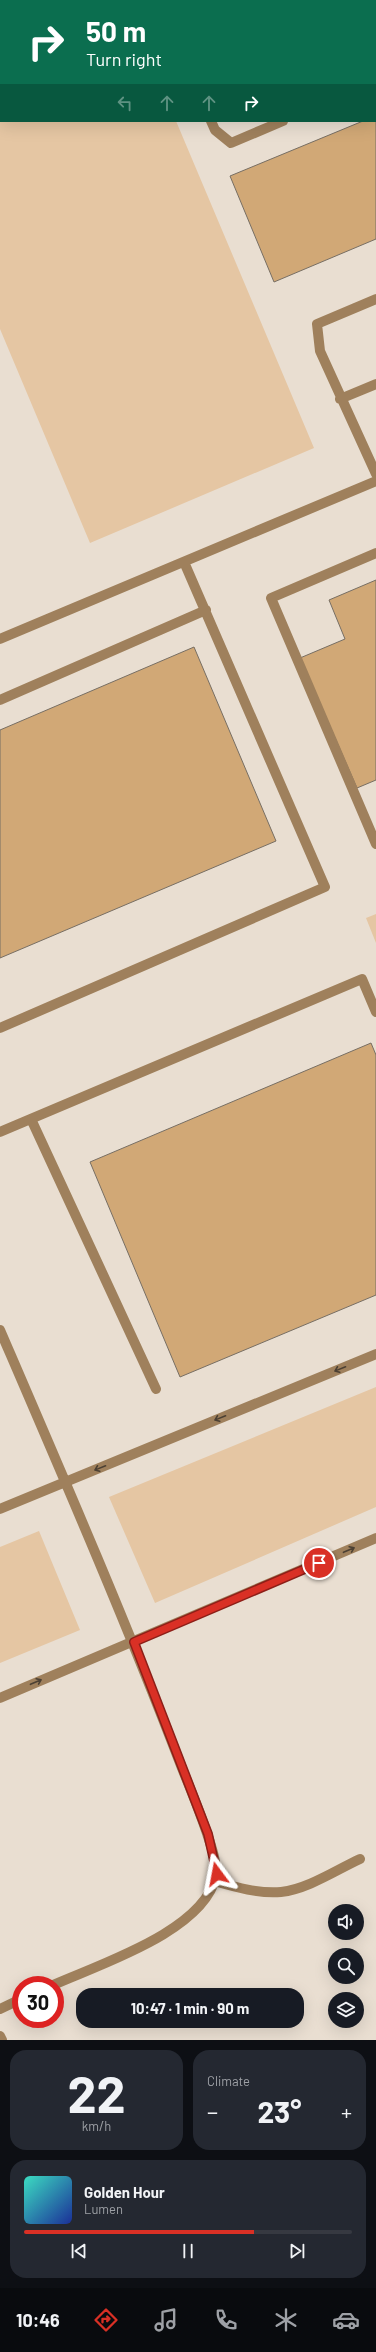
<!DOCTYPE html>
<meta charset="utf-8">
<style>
body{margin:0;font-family:Barlow,sans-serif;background:#242831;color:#f1f3f6;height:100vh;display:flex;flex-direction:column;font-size:15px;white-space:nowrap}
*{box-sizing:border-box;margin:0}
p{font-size:13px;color:#9ea1a6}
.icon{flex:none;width:22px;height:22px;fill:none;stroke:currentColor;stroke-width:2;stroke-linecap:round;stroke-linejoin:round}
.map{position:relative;height:2040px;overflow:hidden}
.details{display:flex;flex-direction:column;gap:10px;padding:10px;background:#0d0f14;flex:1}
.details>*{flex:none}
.hud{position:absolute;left:0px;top:0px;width:376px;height:122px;box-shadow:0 4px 16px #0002;background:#0b6e4f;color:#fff;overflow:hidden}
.controls{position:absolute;left:328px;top:1904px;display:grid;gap:8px}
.controls a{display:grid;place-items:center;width:36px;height:36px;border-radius:50%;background:#171b24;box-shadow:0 4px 16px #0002;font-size:20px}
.speed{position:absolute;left:12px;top:1976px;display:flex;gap:8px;font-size:20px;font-weight:700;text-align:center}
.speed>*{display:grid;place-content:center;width:52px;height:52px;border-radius:50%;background:#171b24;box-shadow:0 4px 16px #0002;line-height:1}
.speed .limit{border:6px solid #d22;background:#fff;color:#111}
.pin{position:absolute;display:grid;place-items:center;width:34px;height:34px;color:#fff;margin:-17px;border:2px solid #fff;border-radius:50%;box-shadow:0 1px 4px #0007}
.me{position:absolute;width:44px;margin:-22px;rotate:347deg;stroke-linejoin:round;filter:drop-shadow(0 0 3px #0008)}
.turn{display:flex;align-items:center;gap:14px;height:84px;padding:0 20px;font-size:18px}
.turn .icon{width:52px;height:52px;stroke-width:2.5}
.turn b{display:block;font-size:28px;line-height:34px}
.lanes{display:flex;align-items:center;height:38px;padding:0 20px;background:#0003;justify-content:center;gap:20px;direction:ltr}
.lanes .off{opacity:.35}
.big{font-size:30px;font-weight:700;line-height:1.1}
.details .tile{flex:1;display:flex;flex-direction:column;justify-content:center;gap:6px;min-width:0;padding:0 14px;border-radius:16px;background:#242831}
.details .dial{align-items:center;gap:0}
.dial b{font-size:52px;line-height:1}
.song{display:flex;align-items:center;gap:12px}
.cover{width:48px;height:48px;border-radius:6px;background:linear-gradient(135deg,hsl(170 70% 55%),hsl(230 70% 35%))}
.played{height:4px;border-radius:2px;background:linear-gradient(90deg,#d93025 70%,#363941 70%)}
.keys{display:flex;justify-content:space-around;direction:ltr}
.heat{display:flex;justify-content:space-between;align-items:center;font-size:22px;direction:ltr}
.details .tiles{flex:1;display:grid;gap:10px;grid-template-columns:1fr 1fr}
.tile:last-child{grid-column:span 2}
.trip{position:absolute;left:76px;top:1988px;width:228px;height:40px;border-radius:16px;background:#171b24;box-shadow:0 4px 16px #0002;font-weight:700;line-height:40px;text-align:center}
.tab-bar{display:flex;height:64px;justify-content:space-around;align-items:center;background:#090b0e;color:#9ea1a6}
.tab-bar .icon{width:28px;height:28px}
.tab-bar .current{color:#d93025}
.tab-bar b{font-size:18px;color:#f1f3f6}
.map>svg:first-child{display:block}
</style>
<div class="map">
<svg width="376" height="2040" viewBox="0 0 376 2040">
<rect width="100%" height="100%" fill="#e9ded1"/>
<path fill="#e5c6a3" d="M0 0H125L1 1V121H176L314 448 90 543 0 329Z
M376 914V943L366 918Z
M376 1387V1507L155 1603 109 1497Z
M39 1531 80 1630 0 1663V1547Z"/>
<path fill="#d1a876" stroke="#776e63" d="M185 0H375L376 52 375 1Z
M376 115V239L274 282 230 176 363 121H375Z
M376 580V780L357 788 300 658 345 639 329 600Z
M194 647 276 841 0 958V730Z
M371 1043 376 1055V1295L180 1377 90 1162Z"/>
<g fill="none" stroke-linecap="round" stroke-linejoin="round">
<path stroke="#9f805c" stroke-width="10" d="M159 0 160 1
M375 81H376
M211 121 215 130 231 143 283 121
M376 299 317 324 320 351 376 474
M340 399 376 384
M376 553 271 598 376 844
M0 639 376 481
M0 700 206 610
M0 1028 325 887 184 562
M31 1119 156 1389
M0 1132 362 979 376 1012
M0 1330C62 1474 124 1617 180 1763 188 1784 220 1857 216 1876 204 1931 100 1964 53 1985
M0 1509 376 1354
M0 1698 376 1538
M214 1881C235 1887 259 1894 281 1892 308 1889 336 1870 360 1859
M0 2009 21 1999
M0 2036 2 2040"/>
</g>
<defs><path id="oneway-shaft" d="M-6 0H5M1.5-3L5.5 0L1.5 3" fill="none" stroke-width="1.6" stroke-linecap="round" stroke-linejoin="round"/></defs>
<g stroke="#4c4033">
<use href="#oneway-shaft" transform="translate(340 1369) rotate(158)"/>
<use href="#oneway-shaft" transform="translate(220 1418) rotate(158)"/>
<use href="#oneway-shaft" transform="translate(100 1468) rotate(158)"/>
<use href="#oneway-shaft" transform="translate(349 1550) rotate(-23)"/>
<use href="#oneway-shaft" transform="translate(36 1682) rotate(-23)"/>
</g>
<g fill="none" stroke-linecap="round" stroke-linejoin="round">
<defs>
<path id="route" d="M217 1874 208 1834 134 1642 319 1563"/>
</defs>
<use href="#route" stroke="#8d1f18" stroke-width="10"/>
<use href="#route" stroke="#d93025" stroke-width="7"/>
</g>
</svg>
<div class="controls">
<a><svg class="icon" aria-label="sound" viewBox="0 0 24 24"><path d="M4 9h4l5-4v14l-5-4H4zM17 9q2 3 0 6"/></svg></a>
<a><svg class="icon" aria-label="search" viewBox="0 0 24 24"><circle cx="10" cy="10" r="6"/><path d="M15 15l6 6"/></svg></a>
<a><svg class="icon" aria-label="layers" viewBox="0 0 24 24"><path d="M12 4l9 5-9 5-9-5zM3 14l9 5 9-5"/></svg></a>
</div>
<div class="speed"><div class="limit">30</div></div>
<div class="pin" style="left:319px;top:1563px;background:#d93025"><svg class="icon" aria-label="arrive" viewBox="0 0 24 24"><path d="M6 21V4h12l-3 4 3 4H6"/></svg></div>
<svg class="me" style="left:217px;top:1874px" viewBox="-20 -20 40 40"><path d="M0-17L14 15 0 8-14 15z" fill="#d93025" stroke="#fff" stroke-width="4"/></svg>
<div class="trip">10:47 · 1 min · 90 m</div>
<div class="hud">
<div class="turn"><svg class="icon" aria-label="right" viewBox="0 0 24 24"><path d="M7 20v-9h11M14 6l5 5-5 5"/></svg><div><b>50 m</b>Turn right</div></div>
<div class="lanes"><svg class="icon off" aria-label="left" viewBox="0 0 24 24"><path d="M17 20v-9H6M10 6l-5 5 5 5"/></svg><svg class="icon off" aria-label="ahead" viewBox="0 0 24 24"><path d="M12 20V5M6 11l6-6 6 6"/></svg><svg class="icon off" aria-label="ahead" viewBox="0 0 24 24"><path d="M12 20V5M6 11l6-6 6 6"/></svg><svg class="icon" aria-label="right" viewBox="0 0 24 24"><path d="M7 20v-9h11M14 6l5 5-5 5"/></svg></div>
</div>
</div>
<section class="details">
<div class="tiles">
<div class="tile dial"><b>22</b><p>km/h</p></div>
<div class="tile"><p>Climate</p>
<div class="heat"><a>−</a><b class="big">23°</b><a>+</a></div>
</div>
<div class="tile">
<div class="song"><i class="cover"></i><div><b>Golden Hour</b><p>Lumen</p></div></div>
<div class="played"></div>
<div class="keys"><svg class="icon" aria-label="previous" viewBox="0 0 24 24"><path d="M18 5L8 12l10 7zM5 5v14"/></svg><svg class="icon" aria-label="pause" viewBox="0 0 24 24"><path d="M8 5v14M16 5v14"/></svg><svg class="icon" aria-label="next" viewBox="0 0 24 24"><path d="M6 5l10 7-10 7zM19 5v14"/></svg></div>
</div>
</div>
</section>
<nav class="tab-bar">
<b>10:46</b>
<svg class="icon current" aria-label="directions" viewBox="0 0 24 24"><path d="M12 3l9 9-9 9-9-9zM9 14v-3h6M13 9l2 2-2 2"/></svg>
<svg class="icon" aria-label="music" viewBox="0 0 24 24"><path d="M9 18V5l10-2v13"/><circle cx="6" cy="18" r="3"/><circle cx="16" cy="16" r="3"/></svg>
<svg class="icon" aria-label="phone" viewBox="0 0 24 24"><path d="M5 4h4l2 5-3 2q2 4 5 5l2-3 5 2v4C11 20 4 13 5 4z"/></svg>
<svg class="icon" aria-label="climate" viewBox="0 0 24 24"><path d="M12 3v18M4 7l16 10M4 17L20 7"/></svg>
<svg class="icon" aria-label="car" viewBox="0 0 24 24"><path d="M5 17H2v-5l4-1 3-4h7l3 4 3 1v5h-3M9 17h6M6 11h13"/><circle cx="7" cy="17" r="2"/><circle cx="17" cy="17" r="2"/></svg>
</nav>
